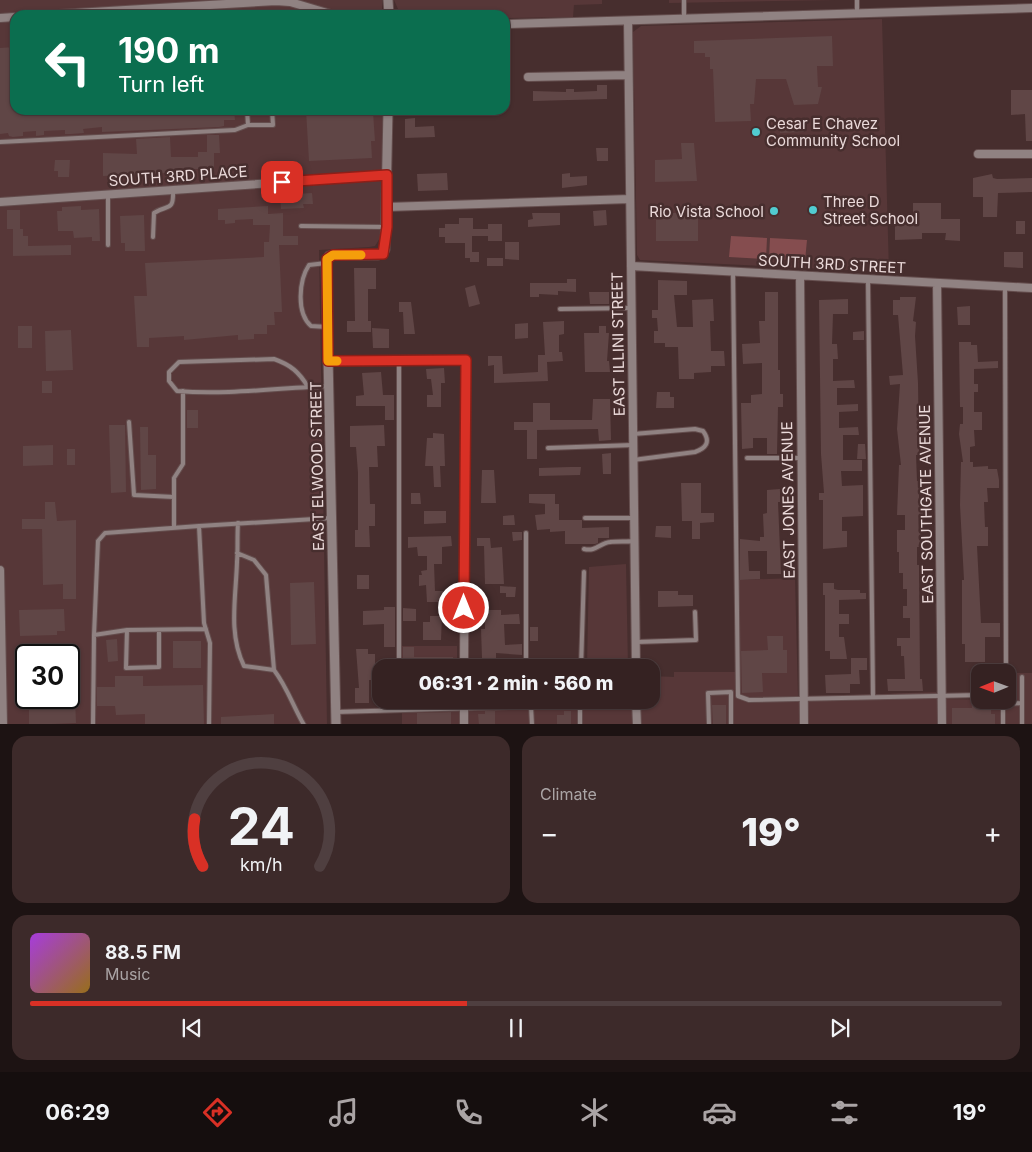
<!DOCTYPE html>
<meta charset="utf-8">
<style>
body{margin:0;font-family:Inter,sans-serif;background:#3d2a2a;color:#f1f3f6;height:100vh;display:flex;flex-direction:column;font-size:19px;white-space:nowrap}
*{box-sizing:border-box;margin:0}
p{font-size:16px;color:#aaa4a5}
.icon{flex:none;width:28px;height:28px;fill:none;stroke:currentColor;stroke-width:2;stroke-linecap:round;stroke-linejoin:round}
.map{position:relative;height:724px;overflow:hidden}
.drawer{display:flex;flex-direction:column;gap:12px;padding:12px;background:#1d1313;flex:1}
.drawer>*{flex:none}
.hud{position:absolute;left:10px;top:10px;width:500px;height:105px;border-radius:15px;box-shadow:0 1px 4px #0004,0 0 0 1px #4f3f40;background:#0b6e4f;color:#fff;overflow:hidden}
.needle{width:32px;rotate:269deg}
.buttons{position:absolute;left:971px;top:664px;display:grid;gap:10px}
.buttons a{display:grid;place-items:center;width:45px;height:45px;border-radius:10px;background:#352222;box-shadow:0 1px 4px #0004,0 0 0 1px #4f3f40;font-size:25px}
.speed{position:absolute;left:15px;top:644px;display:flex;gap:10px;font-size:25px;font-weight:700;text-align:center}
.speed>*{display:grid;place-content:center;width:65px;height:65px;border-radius:50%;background:#352222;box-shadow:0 1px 4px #0004,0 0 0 1px #4f3f40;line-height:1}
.speed .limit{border:2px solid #111;border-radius:8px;background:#fff;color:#111}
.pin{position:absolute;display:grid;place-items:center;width:42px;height:42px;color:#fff;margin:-21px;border-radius:10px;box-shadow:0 2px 8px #0006}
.me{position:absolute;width:55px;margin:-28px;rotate:0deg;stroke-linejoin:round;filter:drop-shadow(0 0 4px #0008)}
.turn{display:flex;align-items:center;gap:18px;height:105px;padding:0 25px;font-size:22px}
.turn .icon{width:65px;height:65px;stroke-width:2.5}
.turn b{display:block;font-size:35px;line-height:42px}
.big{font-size:38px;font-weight:800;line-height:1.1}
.drawer .card{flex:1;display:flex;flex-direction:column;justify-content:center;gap:8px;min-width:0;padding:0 18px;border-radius:15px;background:#3d2a2a}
.drawer .dial{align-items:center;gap:0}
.dial svg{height:130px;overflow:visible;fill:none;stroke:#4f3f40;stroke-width:7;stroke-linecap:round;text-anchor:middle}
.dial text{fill:#f1f3f6;stroke:none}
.song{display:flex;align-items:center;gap:15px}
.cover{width:60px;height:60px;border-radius:8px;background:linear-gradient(135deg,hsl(280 70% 55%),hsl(40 70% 35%))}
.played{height:5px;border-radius:2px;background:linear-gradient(90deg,#d93025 45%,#4f3f40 45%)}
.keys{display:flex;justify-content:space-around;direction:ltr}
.heat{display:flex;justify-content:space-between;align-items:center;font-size:28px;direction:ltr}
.drawer .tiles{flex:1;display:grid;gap:12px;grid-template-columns:1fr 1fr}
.card:last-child{grid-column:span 2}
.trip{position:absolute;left:372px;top:659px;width:288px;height:50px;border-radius:15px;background:#352222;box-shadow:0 1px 4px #0004,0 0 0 1px #4f3f40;font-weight:800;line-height:50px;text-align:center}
.tab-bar{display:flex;height:80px;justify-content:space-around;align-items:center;background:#150e0e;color:#aaa4a5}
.tab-bar .icon{width:35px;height:35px}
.tab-bar .active{color:#d93025}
.tab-bar b{font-size:22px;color:#f1f3f6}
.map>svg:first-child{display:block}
</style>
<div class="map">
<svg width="1032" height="725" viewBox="0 0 1032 725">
<rect width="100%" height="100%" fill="#472e2e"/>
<path fill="#573738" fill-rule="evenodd" d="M0 0H382V15H15V110H383L380 238 375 246 369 247 319 250 327 724 0 725ZM26 655H69V698H26Z
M394 0H602V4L574 5 573 17 505 18V15H489V12L404 13 398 9Z
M669 0H836L669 3Z
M882 19 889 272 640 260 637 255 633 32 641 26Z
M626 564 628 667H587L589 567Z
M795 578 798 697 936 692V699L1008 700V698L1012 697 1011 673H1032V725H402V700H457V704L651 700V676L674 677V672H740L739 580Z
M402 646H457V667H402Z"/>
<path fill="#854d4f" d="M731 236 767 238 766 259 729 257Z
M770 238 807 240 805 261 769 259Z"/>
<path fill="#604646" d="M832 36 833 66H817L818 87H822L818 104 794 105 786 79H756L754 104H750L751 121 715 122 713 69H710V57H705V53H694V41Z
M15 47V110H234L235 120H224V126L219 127 102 132V127L83 129 84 133 71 134H65V130L44 131V135L36 136V131L23 132V136L13 137 9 136 8 133 0 134V48Z
M597 85H607V99L533 101V91L566 92V89H574V92L597 91Z
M1011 90H1032V141H1026L1025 114 1011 115Z
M306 110H370V113L373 112 375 141H371L372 158 309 161Z
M415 118V127L434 126 435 137 405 138V119Z
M780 125H803L804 132 780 133Z
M207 135H219L220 153H214V168L165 171V173L103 176V153L137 154 136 139 170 137 171 157H198V152H207Z
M681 143H694L697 181 655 182V160L682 159Z
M596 148H608V161H597Z
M55 160H70L69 177H58V171H54Z
M447 173 448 190 418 191 417 174Z
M570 173V177L587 176V185L562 188V174Z
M992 174 993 178 997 179 1032 178V192L998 193 997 217H983V197H973V178Z
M312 193 313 204H303L304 208 281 209 280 195Z
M913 203H941V219H960V241L945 240 946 233H922V239L895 240V223L913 220Z
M81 206V210L99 209 100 241H92V237L74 238 73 231H58L57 211H62V207Z
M268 206V214L283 213V236H298V245H279L282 312H274L275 325H267V334H254V339L238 340V335L184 340V336L149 338V347H137L134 296H147L145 263 264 257V242H269L270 225H253V219L235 220V223L225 224V220H218V209Z
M7 210H20V229H23V236H28V246L71 245V255L13 256V229H7Z
M606 210 607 225 594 226 593 211Z
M532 213H560V225L528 227V220L533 219Z
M656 213H698V241H656Z
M144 215 145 251H125V243H121L120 216Z
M459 218H473V229H488V224H502V241H488V236H472V252H479V262H470V258H465V243H445V237H439V228H445V224H459Z
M1016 221H1025V234H1016Z
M505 242H519V260L505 259Z
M1004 252H1023V268L1004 267Z
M487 258H503V266H487Z
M354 268H376V289H368V321H371V332H347V321H355Z
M567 279H576V292L558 291V295L539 294V297H530V283H567Z
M658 280 687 281V295H674L677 327H693L692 300 713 299 714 321H710L711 351H724L725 366H711V372L694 373V379H679L678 347H665V343H654V331H658L657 318H652V310H658Z
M475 285 480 304 469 307 465 288Z
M589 292H609V304H590Z
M765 292H778V370H780V394H783V407H778L777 454H767V438H753V448L742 449 741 403H751V395L762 394V363L743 364 742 344 760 343 759 321H765Z
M900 297H916L913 321 916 322 915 336 918 383 919 455H916L917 481H919V506H924V526H920L921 547H917V565H919L920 679H922L923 691H888L887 679H905L904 656H901V646H897V638H910V618H903V606H907V589H903V573H899V552H897V530H905V515H897L899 465H901L897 429 900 384 890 385 889 376 903 375 898 315H893V300H900Z
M848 299V314H833L832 344H837L838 359H833V381L854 380 855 388H837V405L858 404V411L839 412V428L858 427 859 435H843V460H862V471H841L842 486 863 485V516L842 517V531H847V547L823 549V500H819V493H824L821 454 819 300Z
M399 302H411L415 334H404L403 312H399Z
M970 306V325H958L957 307Z
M564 321V334L559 335V352H562L563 361 547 362 548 381 494 383V365L488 366V356H502L503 374 538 372V355H545L543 322Z
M528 323V338L515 339V324Z
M18 326H32V348H18Z
M599 326H606V333H609L607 361H609L610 372H585L584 333H599Z
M372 328 389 329V348H373Z
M71 330 73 370 46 371 45 331Z
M864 331V340H853V332Z
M959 342H971V345H977L978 362 998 361V368L974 369V384H978V392H974V412H982V430H974L975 446 970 447V462H973V467L988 466V469H997L999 480V488H987L988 502H984L985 527H988V546H977L981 623H1000V637H985V662H965V644H962V580H964L960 505 961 462H963L959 434 960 424H963V407H960Z
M444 368 445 383H441V407H427V395H433L431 379H427L426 369Z
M381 372 383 395H394V420H385V406H356V396L364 395 362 373Z
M42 381H52V393H42Z
M657 392H670V397H674V408H656Z
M593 399H610L611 440 599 441 598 429 537 430V459H527V430H514V422H533V403H550V420H592Z
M187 410H198V428H187Z
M109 425H125L126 492 111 493Z
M384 425 385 446H377L378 467H369L370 504H375V526H369L370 547H355V530H358V473L356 447H350V426Z
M140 427H148V455H156V489L141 490Z
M433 433 444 434 445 466H440L441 487H434L433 466H425L427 438H433Z
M858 444H865L866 459H857Z
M53 445V465L23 466V446Z
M67 449H75V465H67Z
M611 453V474H603L602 454Z
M570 467H581L580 475 539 476V468Z
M482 470H494L496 503H481Z
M681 483H701V513H714V522L700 523V539H692V521H682Z
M780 489V502H778L781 574H767V551H748L749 571H760V579L740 580V539L760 541V537H764L763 514 767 513V490Z
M411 493H420L421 504H411Z
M529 494H555V504H559V520H582V528L609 527V538H598V543L595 544H565V531L550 532V529L537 530 535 515 545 514V504L529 503Z
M45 502H55L57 521 76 520V599H63V584L43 585 42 529H22V519H45Z
M424 511H446V523L424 524Z
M514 515 515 525H503V516Z
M656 526H671V538L655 537Z
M512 532H522V540L513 541Z
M451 536 452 546 442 547V564H434L435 591H443L444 602H427L426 585 419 586V575H422L421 571 427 570V556H418L417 547 408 548V537Z
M477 538H490L491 548 502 547 504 584H485L484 546H477Z
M357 575H369V589H357Z
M314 582 316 644 291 645 290 583Z
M823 583H834V589L838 590H860V593H866V599L839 600V614H849V624H839V637H844L847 659H830V651H825V595H823Z
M500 586 516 587 515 597H506V593H500Z
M658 591H678V595H693V606L658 607Z
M384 607H395V647H384V624L363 625V611L384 610Z
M403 608 416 609V621H403Z
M64 609 65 631H57V635L20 636 19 610Z
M485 610H501V615L519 614 520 624H504L505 645 522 644V655L496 653V658H482L481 629H485Z
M430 616H442L441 640H423V622H430Z
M530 627H538V641H530Z
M767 636H783V650H787V673H762L763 692 742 693 741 651 768 650Z
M117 639 118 661 108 662 106 640Z
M173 641H201V668H173Z
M403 647H414V657H453V668H403Z
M356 649H368V654H375V680H369V703H355V688H359Z
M69 657H76V670H69Z
M851 658H867V670H859L860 684H850V693H826L825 675 851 674Z
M115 676H143V686L203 685 204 725H145V714L116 715 115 706H97V687H115Z
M29 698H75L76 723 29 725Z
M971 699 991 700V714H995V725H952V708H972Z
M417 700H451V705L417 706Z
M712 705H726V725H713Z
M485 711H495V725H479L478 714H485Z
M564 711H571V725H557V715H564Z
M451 712V725H417V713Z
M274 714V725H221V717Z"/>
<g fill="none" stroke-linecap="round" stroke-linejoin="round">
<defs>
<path id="service" d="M684 0V19
M857 0V14
M199 5 200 15
M248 125H273L272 110
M0 142 235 130 248 125 247 110
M108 195V245
M301 226 385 227
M153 237 154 213C167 204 174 213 173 190
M326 263 309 265C299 280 296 313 311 326L327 327
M733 272 738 696 749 700 980 695
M868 280 873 697
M1005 287 1006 672
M560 309 631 308
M328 361 466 360
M308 387C299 372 291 365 274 359L179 362 169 372V381L177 391C227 395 278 388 329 386
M129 422 134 495 174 497V527
M633 434 695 429 703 431C711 442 706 448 695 452L633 460
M548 448 633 445
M747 458H801
M174 497V478L183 464V391
M585 518H634
M199 526 331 518
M526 533V668
M584 549C596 552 600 543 610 542 618 541 627 542 634 541
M237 553 254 560 266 575 274 670 244 666C228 634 236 597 237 562 238 549 237 536 238 523
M206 629 127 630 94 635 98 541 105 533 199 526 204 623 210 643 209 725
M127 630 126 668 159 667V630
M636 642 696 640 695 612
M399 668V360
M581 668 584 572
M274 670C287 687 293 706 304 725
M1022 677V703
M531 706 532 725
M399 710V700
M335 712 580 705
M93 725 94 635
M580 725V700
M709 725 708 693 731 692V725
M1003 725V704L1022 703V725"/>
<path id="minor" d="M42 15 276 1 290 2 334 15
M0 18 15 17
M628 21 636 668
M505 24 1032 8
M528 77 628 75
M978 154H1032
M0 202 387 175
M387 207 630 199
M631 266 1032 288
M800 276 804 725
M937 283 942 725
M0 570 3 725
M464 668 466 360
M636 700 637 725
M464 725V700"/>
<path id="tertiary" d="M388 0 389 15
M336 725 326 263 329 256 333 255H378L385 250 388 110"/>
</defs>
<use href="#service" stroke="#644d4d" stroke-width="6"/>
<use href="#minor" stroke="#644d4d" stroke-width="10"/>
<use href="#tertiary" stroke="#644d4d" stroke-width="11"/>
<use href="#service" stroke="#908282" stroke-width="4"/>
<use href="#minor" stroke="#908282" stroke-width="8"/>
<use href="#tertiary" stroke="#908282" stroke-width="9"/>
</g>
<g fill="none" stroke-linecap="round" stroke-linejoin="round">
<defs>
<path id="route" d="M282 182 387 175V227L383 254 333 255 327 259 328 361 466 360 464 608"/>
</defs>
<use href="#route" stroke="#8d1f18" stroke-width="12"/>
<use href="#route" stroke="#d93025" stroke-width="9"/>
<path stroke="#f59e0b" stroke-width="9" d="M337 361H328L327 259 333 255H361"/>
</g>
<g fill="#51ccd1" stroke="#472e2e" stroke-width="2">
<circle cx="756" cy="132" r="5"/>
<circle cx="813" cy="210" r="5"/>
<circle cx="774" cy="211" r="5"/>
</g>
<g text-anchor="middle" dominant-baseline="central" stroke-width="5" stroke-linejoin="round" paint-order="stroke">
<g font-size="15" fill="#ead9d9" stroke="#472e2e" text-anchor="start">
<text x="766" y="123">Cesar E Chavez<tspan x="766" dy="17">Community School</tspan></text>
<text x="823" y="201">Three D<tspan x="823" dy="17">Street School</tspan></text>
<text x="764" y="211" text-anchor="end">Rio Vista School</text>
</g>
<g font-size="15" fill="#ead9d9" stroke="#472e2e">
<text transform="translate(178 176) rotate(-4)">SOUTH 3RD PLACE</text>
<text transform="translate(832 264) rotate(3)">SOUTH 3RD STREET</text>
<text transform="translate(618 344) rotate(-91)">EAST ILLINI STREET</text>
<text transform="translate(317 466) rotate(-91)">EAST ELWOOD STREET</text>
<text transform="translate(788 500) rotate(-91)">EAST JONES AVENUE</text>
<text transform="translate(926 504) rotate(-91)">EAST SOUTHGATE AVENUE</text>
</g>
</g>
</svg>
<div class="buttons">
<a><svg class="needle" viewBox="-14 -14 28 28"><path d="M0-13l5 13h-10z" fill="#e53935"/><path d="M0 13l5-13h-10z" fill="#aaa4a5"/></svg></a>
</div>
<div class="speed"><div class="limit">30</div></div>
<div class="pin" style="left:282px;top:182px;background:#d93025"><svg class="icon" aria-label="arrive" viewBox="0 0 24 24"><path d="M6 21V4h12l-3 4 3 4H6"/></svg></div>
<svg class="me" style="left:464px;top:608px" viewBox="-20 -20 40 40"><circle r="17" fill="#d93025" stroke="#fff" stroke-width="3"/><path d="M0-11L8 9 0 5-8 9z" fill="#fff"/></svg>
<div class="trip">06:31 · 2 min · 560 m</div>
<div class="hud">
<div class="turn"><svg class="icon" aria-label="left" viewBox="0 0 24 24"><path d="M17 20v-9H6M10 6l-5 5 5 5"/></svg><div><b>190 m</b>Turn left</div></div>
</div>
</div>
<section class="drawer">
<div class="tiles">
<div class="card dial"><svg viewBox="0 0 100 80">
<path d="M14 69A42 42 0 1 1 86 69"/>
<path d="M14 69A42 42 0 0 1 9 40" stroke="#d93025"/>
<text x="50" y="56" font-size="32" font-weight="700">24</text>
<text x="50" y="72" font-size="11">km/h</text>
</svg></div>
<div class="card"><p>Climate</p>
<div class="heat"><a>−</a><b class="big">19°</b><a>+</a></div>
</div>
<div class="card">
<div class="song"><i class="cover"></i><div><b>88.5 FM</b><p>Music</p></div></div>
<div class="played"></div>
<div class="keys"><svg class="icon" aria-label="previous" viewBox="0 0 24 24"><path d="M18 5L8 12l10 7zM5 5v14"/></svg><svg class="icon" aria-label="pause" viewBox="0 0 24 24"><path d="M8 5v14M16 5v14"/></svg><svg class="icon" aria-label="next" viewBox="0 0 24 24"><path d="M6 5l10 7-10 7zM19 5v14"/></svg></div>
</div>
</div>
</section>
<nav class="tab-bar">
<b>06:29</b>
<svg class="icon active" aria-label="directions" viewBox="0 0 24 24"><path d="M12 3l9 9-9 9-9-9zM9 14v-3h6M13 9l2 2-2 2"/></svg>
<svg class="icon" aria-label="music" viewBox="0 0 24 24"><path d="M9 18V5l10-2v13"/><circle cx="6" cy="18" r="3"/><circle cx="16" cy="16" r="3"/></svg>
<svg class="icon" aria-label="phone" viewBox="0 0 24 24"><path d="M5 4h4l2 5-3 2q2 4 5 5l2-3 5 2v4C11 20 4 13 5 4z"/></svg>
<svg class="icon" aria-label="climate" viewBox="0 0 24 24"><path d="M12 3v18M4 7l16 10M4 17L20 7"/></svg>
<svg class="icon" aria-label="car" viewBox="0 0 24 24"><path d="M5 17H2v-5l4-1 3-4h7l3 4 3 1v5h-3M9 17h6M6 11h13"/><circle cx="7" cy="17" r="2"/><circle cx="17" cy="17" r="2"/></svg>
<svg class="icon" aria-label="filters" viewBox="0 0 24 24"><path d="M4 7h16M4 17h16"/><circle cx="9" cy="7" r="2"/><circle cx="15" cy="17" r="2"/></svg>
<b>19°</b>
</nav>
